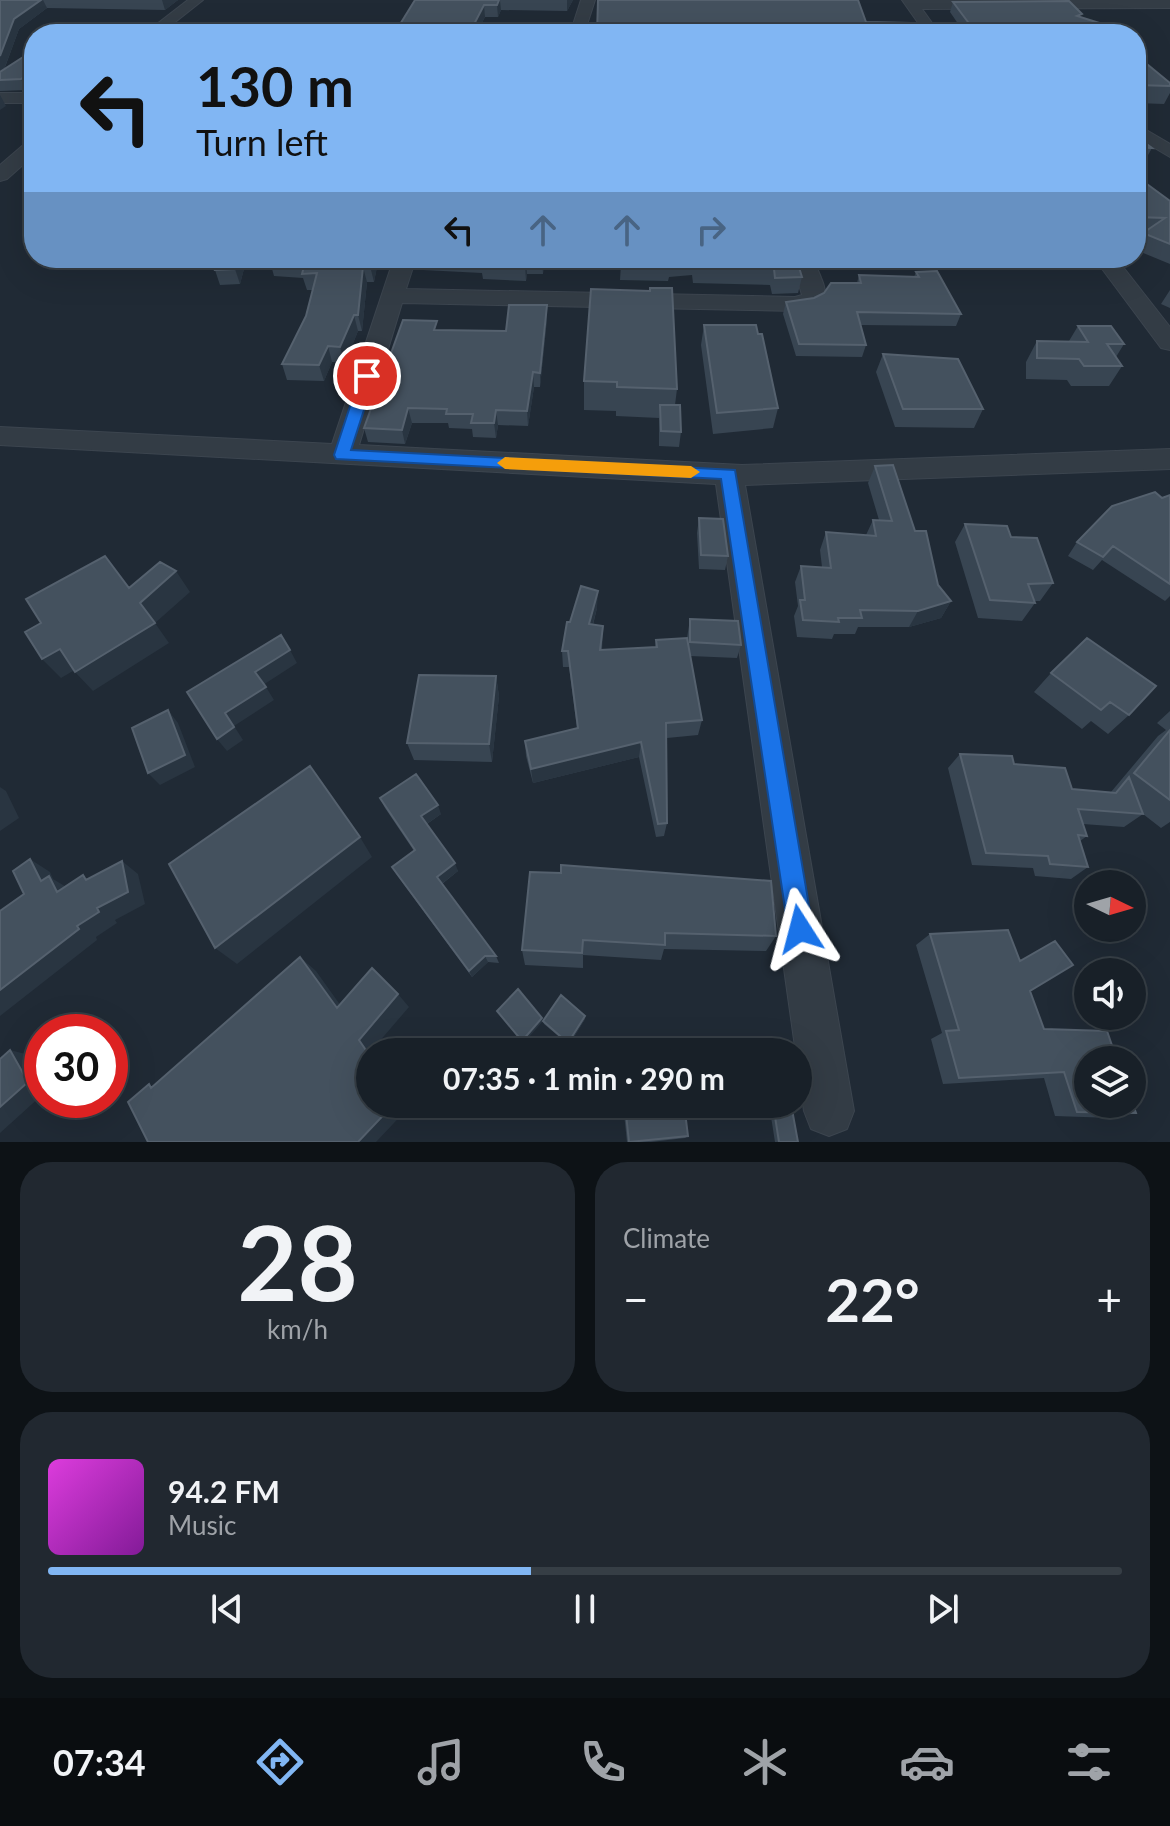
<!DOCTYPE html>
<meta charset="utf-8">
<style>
body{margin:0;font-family:Lato,sans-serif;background:#212830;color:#f1f3f6;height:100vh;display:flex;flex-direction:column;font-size:30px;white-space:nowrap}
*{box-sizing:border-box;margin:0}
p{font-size:26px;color:#9fa3a8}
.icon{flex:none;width:44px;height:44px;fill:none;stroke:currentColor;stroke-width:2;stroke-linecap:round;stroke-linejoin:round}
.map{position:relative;height:1142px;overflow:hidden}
.drawer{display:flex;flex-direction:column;gap:20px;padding:20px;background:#0d1216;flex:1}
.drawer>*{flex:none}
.hud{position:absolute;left:24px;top:24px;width:1122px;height:244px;border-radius:32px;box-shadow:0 8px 32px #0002,0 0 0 2px #363e45;background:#81b6f3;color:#111;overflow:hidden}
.needle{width:52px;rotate:95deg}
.controls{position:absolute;left:1074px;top:870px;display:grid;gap:16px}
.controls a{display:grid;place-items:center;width:72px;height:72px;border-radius:50%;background:#182028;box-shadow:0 8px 32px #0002,0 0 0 2px #363e45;font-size:40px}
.speed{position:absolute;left:24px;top:1014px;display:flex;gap:16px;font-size:40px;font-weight:700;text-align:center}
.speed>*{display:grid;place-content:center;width:104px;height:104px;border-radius:50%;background:#182028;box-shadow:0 8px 32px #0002,0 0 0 2px #363e45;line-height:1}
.speed .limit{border:12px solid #d22;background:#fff;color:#111}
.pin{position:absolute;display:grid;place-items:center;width:68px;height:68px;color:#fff;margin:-34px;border:4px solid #fff;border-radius:50%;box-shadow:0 2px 8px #0007}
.me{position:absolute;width:88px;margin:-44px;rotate:351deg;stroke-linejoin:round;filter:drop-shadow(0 0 6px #0008)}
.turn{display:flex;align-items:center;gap:28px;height:168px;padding:0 40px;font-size:36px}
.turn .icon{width:104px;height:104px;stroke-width:2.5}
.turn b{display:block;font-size:56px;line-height:68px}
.lanes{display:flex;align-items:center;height:76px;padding:0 40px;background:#0003;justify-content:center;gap:40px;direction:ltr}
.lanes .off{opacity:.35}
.big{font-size:60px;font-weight:700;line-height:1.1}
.drawer .card{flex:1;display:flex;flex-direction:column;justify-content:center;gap:12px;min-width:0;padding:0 28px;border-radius:32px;background:#212830}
.drawer .dial{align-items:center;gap:0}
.dial b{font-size:104px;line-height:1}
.song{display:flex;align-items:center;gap:24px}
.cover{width:96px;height:96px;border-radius:12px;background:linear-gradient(135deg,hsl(300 70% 55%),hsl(290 70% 35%))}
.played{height:8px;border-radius:4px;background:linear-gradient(90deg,#81b6f3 45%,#363e45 45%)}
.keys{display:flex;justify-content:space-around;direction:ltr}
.heat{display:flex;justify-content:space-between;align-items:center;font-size:44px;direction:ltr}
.drawer .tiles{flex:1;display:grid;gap:20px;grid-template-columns:1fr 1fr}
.card:last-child{grid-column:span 2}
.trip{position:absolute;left:356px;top:1038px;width:456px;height:80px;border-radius:40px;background:#182028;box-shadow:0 8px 32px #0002,0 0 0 2px #363e45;font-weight:700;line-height:80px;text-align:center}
.dock{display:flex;height:128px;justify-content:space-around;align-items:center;background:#0a0d10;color:#9fa3a8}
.dock .icon{width:56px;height:56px}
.dock .active{color:#81b6f3}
.dock b{font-size:36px;color:#f1f3f6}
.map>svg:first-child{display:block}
</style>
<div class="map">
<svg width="1170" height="1142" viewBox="0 0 1170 1142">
<rect width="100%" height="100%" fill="#202a35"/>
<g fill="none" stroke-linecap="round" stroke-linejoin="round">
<defs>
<path id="minor" d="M188 0H203L160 34H144Z
M581 0H595L584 34H570Z
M902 0H1170V8L922 9 940 34H926Z
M0 93H34V103H0Z
M1136 124 1170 144V157L1136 137Z
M34 140V155L7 179 0 181V165L28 141Z
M394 258H416L406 289 795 297 802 295 791 258H813C825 290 838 301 797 311L402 303 359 445 742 465 1170 449V469L745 485 854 1111 847 1129 829 1136 811 1129 804 1111 716 484 0 445V427L332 444Z
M1094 258H1116L1170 327V350L1161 348Z"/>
</defs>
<use href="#minor" stroke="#3c454f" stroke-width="2"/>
<use href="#minor" fill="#333c45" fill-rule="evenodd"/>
</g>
<path fill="#384552" d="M0 0H178L165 10 47 8 19 29 4 70 34 50V84L26 90 0 91Z
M415 0H573L567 11 501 10 498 17H485L476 34H394Z
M953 2 1081 17 1096 22 1091 32 1085 34H965L950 12Z
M866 22 915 34H597Z
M1136 55 1170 83V93L1164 104 1136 103Z
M1136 136 1152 148 1143 164 1136 163Z
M1136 176 1170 201V264L1136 250V246L1143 233H1136Z
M218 258H242L245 265 240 284 220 285 215 270Z
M269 258H392L389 262H378L374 282H367L362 331H358L345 363 332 362 324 381 287 380 282 364 306 316 313 290H307L303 278 274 276Z
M417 258H796L802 277 798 293 772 294 770 285 693 283 692 275 669 277 668 281 620 280 621 264 544 262 543 274H527L526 281 483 279 482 273 423 270 421 263H418Z
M916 272 961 314 956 326 861 325 866 345 862 357 796 356 783 314 786 302 814 298 857 283 859 275 914 277Z
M591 289 677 389 675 405 681 432 679 447 659 446V418L616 416V411L584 410V381Z
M1170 290V308L1161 304Z
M547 319 540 387H534L528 426 498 425 496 438 473 437 472 429 449 428 448 423H412L405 444 368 442 364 428 438 330 506 331Z
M704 325 778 408 773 428 713 434 701 345Z
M1078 326 1124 344 1116 357 1122 366 1109 386H1071L1067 380 1026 379V362L1037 341H1069Z
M883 354 983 409 974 428 895 427 876 372Z
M875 466 915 531 938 585 951 601 941 618 909 627H858L855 634H834L832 639 797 637 794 616 798 606 795 582 801 566 822 567 820 550 826 532 866 535 873 520H879L868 483Z
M1170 495V596L1165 601 1102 560 1093 570 1068 556 1077 542 1162 498Z
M699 518 728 556 725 570 699 569 697 533Z
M965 524 1011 537 1053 583 1040 601H1034L1035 603 1022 621 978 618 955 542Z
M597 608 593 625 603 626 602 650 655 647 656 640 687 638 690 619 741 645 737 658 690 656 702 720 698 735 667 738V823L664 836 656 837 639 757 533 783 526 756 525 741 577 728 569 667H563L562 651 570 622Z
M1087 638 1129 715 1108 734 1091 721 1082 729 1034 692 1051 673Z
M496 676 499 696 492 762 414 760 407 743Z
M1170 711V822L1161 828 1143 814 1124 827 1083 824 1087 836 1080 841 1088 867 1071 879 1035 876 1033 868 972 865 948 768 960 754 1014 764 1072 789 1111 792 1158 736 1166 730 1157 723Z
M380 798 441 814 427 824 458 871 442 884 496 956 499 963 488 962 472 977 397 875 392 867 414 851 385 808Z
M530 872 776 936 766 951 664 949 661 960 583 955V968L525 965 522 950Z
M930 934 1030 991 1044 1029 1136 1113 1112 1118 1055 1116 1044 1078 943 1084 931 1039 942 1033 916 945Z
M585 1019 569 1045 544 1024 543 1021Z
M623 1104H684L688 1136 685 1138 651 1142H627Z
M769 1104H791L798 1142H775Z"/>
<path fill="#293541" d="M41 0H43L47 8 19 29 0 80V56L14 19Z
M162 0H178L165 10Z
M499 0H500L501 10 498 17 497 5Z
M567 0H573L567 11Z
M484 5 485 17 476 34H469Z
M1096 22 1091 32 1085 34H1049Z
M34 70V84L26 90 21 79Z
M0 95 6 106 0 110Z
M238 258H242L245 265 240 284 235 269Z
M372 258H377L378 262 374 282 370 266Z
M526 258 527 274 526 281 525 265Z
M542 258H544L543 274Z
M363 267 367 282 362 331 358 315Z
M547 305V319L540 387V373Z
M354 315 358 331 345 363 340 347Z
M328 346 332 362 324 381 319 365Z
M533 372 534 387 528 426 527 411Z
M408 408 412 423 405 444 402 430Z
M496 410 498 425 496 438 494 423Z
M176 571 190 592 155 623 169 643 93 691 75 672 140 603Z
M598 591 597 608 588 641 589 624Z
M951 601 941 618 909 627 918 611Z
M60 649 78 668 61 678 42 659Z
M290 650 297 663 263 685 255 672Z
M496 676 499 696 492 762 489 744Z
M266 687 274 700 234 726 243 740 227 751 217 739 225 713Z
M168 710 178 723 195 767 160 785 148 773Z
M641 742 639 757 533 783 531 769Z
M0 787 6 791 19 818 0 831Z
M438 805 441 814 425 825 421 816Z
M360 837 372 857 237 964 215 948Z
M30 859 50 872 53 879 68 888 77 903 41 881Z
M122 861 138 874 145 904 115 920 117 923 96 937 97 940 0 1016V990L97 908Z
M455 863 458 871 440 885 437 877Z
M485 956 488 962 472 977 469 971Z
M300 957 316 971 351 1020 337 1008Z
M398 994 409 1007 372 1050 374 1052H370V1056L359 1040Z
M585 1016V1019L569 1045 568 1043Z
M542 1018 543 1021 523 1044 522 1041Z
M10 1050 33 1056 42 1071V1095L0 1133V1107Z
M394 1104H410L411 1105 376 1142H358Z"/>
<path fill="#44515e" stroke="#55616e" stroke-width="2" d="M0 0H41L14 19 0 56Z
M415 0H499L497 5H484L469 34H394Z
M598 0H858L866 22 911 23 915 34H802L800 29 762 28 764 34H597Z
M1069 1 1082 14 1077 16 1096 22 1049 34H977L953 2Z
M182 30 320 33 318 34H175Z
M34 50V70L21 79 0 80V72Z
M1136 55 1170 83V86L1136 85Z
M1136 136 1152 148 1136 147Z
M1136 176 1170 201V244L1143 233 1165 218 1136 217Z
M218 258H238L235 269 215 270Z
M269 258H372L370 266 363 267 358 315H354L340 347 328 346 319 365 282 364 306 316 317 273 302 274 305 263 269 260Z
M482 258H526L525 265 481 264Z
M621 258H796L802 277 775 278 774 269 695 267 694 260 669 262 670 265 621 264Z
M937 271 961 314 857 312 866 345 799 344 786 302 814 298 824 293 831 283H861L859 275 919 277 916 272Z
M650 288H672L677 389 617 387V382L584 381 591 289 650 291Z
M509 305H547L540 373 533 372 527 411 496 410 494 423H471L473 414H446L447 409 408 408 402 430 364 428 403 320 437 321 434 330 506 331Z
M704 325H756L758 334H762L778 408 717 413Z
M1078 326H1111L1124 344H1107L1122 366H1084L1079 359 1037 358V341L1088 342Z
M883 354 958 359 983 409H903Z
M660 405H680L681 432 661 431Z
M893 465 915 531H926L938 585 951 601 918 611 860 610 862 618H838L839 622 803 620 800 600H805L801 566 831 568 826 532 876 536 873 520 892 521 875 466Z
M1155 492 1162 498 1170 495V584L1113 546 1103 557 1077 542 1112 506Z
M699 518 723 519 728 556 701 555Z
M965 524 1007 526 1011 537 1037 538 1053 583 1028 584 1035 603 990 600Z
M105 556 129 588 160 562 176 571 140 603 155 623 75 672 60 649 42 659 25 632 41 623 26 599Z
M581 586 598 591 589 624 603 626 600 650 657 647 656 640 687 638 702 720 666 723 667 823 658 824 641 742 531 769 525 741 578 728 568 651H562L567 622H570Z
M690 619 738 621 741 645 690 642Z
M281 635 290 650 255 672 266 687 225 713 234 727 217 739 187 692Z
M1087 638 1156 686 1129 715 1110 702 1101 710 1051 673Z
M419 675 496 676 489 744 407 743Z
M168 710 185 755 148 773 132 728Z
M1170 730V800L1134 773Z
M960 754 1012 756 1014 764 1065 768 1072 789 1116 793 1129 777 1143 814 1078 809 1087 836 1078 835 1088 867 1050 864 1048 856 986 853Z
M310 766 360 837 215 948 169 864Z
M416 774 438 805 421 816 455 863 437 877 496 956H485L469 971 392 867 415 850 380 798Z
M30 859 41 881 49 876 57 892 83 875 86 880 122 861 128 892 97 908 99 912 77 926 79 929 0 990V911L24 894 13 871Z
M561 865 771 881 776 936 665 933V945L583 940 582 953 522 950 530 872 561 873Z
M1008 930 1020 961 1055 941 1073 965 1030 991 1044 1029 1107 1031 1117 1060H1088V1104H1132V1102L1136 1113 1077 1112 1064 1072 959 1078 946 1031 959 1030 930 934Z
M300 957 337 1008 372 968 398 994 359 1040 370 1056V1104H394L358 1142H148L128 1102 149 1084 151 1088Z
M518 989 542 1018 522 1041 497 1011Z
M561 995 585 1016 568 1043 543 1021Z
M10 1050 28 1082 0 1107V1059Z
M625 1104H684L688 1136 629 1142Z
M773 1104H791L798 1142H779Z"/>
<path fill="#1a73e8" stroke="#114b97" stroke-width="2" d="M367 371 375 376 351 450 735 470 813 929 809 938 800 942 792 938 788 929 721 479 336 459 334 455 360 376Z"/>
<path fill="#f59e0b" d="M505 457 691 466 700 472 691 478 505 469 497 463Z"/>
</svg>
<div class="controls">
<a><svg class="needle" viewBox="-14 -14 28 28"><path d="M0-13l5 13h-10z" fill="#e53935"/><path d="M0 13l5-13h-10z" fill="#9fa3a8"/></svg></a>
<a><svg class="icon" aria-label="sound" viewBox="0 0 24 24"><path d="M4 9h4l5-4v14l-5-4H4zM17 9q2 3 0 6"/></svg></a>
<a><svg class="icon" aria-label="layers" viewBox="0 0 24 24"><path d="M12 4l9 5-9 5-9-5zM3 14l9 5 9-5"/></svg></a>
</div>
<div class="speed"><div class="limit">30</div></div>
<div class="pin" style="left:367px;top:376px;background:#d93025"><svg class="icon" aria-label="arrive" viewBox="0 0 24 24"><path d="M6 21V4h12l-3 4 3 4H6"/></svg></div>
<svg class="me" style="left:800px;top:929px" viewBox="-20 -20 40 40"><path d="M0-17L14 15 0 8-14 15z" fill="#1a73e8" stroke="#fff" stroke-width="4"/></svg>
<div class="trip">07:35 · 1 min · 290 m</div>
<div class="hud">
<div class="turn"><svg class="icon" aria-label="left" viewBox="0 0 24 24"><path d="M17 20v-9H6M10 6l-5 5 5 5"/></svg><div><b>130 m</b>Turn left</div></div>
<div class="lanes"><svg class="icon" aria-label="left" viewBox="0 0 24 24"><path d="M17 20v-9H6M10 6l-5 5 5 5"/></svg><svg class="icon off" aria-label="ahead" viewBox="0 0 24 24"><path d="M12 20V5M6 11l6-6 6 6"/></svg><svg class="icon off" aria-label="ahead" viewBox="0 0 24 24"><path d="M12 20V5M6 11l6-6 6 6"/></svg><svg class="icon off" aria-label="right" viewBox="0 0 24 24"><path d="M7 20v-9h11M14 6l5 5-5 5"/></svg></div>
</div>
</div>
<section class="drawer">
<div class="tiles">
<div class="card dial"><b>28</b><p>km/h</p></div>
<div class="card"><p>Climate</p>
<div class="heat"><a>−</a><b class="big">22°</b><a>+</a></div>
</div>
<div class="card">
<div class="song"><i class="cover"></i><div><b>94.2 FM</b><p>Music</p></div></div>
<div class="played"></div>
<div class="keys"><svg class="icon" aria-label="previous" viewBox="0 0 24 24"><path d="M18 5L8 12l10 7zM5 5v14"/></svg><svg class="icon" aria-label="pause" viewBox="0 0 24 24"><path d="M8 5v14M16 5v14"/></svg><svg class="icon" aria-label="next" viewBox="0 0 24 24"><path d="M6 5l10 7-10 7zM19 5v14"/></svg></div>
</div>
</div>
</section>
<nav class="dock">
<b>07:34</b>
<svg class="icon active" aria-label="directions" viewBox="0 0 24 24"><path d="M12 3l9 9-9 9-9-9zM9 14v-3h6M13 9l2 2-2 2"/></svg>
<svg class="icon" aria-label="music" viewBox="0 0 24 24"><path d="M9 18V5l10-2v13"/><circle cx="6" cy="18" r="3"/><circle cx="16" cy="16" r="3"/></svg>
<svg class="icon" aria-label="phone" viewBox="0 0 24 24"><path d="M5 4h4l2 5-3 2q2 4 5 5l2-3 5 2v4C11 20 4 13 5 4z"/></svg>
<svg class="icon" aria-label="climate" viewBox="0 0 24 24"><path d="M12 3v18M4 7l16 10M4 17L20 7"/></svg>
<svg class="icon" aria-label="car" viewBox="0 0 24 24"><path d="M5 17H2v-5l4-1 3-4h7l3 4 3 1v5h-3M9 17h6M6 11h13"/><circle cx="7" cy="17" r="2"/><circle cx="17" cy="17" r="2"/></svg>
<svg class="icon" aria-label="filters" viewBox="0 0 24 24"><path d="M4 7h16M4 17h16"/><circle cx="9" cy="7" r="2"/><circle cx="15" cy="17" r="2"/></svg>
</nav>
